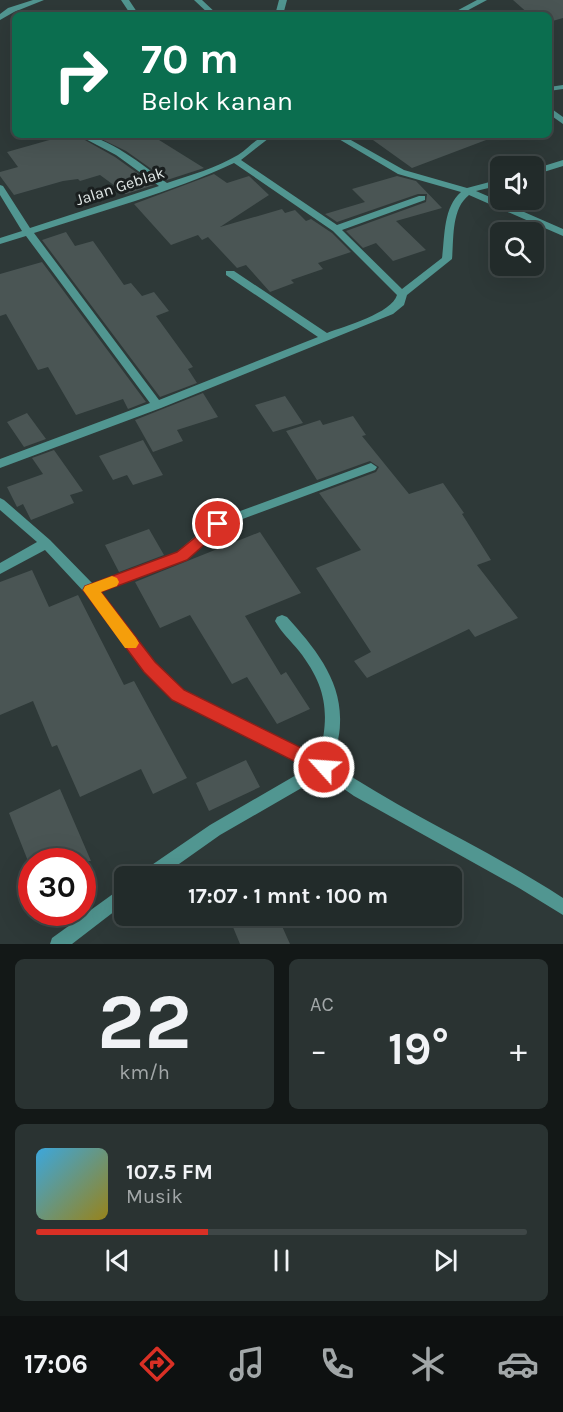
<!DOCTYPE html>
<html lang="id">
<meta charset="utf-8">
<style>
body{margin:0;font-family:Karla,sans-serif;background:#2a3332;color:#f1f3f6;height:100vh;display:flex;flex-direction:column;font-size:22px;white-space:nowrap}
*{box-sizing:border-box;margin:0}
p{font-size:20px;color:#a2a7a8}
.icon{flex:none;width:33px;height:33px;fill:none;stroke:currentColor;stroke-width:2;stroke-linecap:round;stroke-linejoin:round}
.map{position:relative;height:944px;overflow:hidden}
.side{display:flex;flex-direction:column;gap:15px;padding:15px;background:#131817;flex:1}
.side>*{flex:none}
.top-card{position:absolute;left:12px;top:12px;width:540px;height:126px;border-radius:9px;box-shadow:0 6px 24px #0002,0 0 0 2px #3f4747;background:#0b6e4f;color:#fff;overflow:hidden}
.tools{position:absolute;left:490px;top:156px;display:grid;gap:12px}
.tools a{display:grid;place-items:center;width:54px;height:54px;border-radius:9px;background:#222b2a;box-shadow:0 6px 24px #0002,0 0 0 2px #3f4747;font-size:30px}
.speed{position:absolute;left:18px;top:848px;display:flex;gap:12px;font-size:30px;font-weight:700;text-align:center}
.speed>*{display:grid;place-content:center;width:78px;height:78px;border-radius:50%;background:#222b2a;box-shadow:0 6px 24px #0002,0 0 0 2px #3f4747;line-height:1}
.speed .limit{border:9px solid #d22;background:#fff;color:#111}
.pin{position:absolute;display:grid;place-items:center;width:51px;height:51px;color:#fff;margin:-26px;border:3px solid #fff;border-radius:50%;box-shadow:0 2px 6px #0007}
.me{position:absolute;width:66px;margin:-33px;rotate:296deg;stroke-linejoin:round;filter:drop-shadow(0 0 4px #0008)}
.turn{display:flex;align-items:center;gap:21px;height:126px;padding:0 30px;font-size:27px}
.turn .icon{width:78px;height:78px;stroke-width:2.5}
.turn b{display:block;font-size:42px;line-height:51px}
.big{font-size:45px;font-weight:700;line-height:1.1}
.side .tile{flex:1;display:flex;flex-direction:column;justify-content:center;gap:9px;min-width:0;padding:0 21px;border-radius:9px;background:#2a3332}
.side .dial{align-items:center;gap:0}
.dial b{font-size:78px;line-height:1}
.song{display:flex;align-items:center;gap:18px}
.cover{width:72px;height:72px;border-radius:9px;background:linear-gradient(135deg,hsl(200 70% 55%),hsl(50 70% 35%))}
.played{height:6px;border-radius:3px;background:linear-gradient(90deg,#d93025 35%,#3f4747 35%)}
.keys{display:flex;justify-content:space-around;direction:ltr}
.heat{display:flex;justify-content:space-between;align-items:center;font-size:33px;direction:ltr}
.side .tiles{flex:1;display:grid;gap:15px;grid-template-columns:1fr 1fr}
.tile:last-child{grid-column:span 2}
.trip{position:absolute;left:114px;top:866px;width:348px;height:60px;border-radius:9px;background:#222b2a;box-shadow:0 6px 24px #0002,0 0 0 2px #3f4747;font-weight:700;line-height:60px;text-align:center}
.dock{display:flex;height:96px;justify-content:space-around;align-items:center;background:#0e1111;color:#a2a7a8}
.dock .icon{width:42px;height:42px}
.dock .selected{color:#d93025}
.dock b{font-size:27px;color:#f1f3f6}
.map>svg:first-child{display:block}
</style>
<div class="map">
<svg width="563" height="944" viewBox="0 0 563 944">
<rect width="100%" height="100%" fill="#2e3938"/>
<path fill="#4a5554" d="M513 0H563V18L549 22V15H530Z
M67 135H76L115 157 154 185 126 194 100 175 80 181 78 179 63 181 14 195 0 176V172L18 167 7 152Z
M93 135H151L204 168 167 180 126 151Z
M366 135H494V137L412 168Z
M214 174 227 183 249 176 269 195 220 227 282 209 285 213 295 210 306 221 311 219 332 233 351 252 318 263 323 269 291 280 294 283 270 292 246 265 237 268 208 237 202 240 198 235 171 245 134 204Z
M397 176 416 181 442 208 396 221 426 250 393 261 376 243 363 248 346 231 426 202 427 194H418L337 222 325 214 365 202 352 189Z
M66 232 75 246 93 241 124 285 131 283 142 296 154 292 169 311 156 316 193 367 188 369 197 383 160 397 42 240Z
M42 262 146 402 128 409 123 399 76 415 48 367 38 370 6 314 0 316V274Z
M203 393 218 417 177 430 183 441 153 452 135 420Z
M285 396 303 423 273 432 255 405Z
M27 413 46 439 24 447 7 422Z
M353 416 366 435 362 436 409 494 443 483 464 513 462 514 491 560 477 565 518 618 475 637 469 629 367 678 354 661 371 652 316 568 361 550 319 493 376 472 379 467 370 461 317 480 286 431 320 420 323 425Z
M143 440 163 475 133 485 127 475 113 480 99 456Z
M54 450 83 491 70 495 74 503 31 520 23 504 17 507 7 487 43 474 32 458Z
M149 529 164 555 119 572 105 545Z
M260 532 301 593 245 616 281 675 286 672 310 709 277 724 247 677 232 684 190 615 160 628 135 582Z
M32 570 49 607 78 595 124 685 134 681 187 778 153 794 141 769 80 797 57 745 52 747 33 701 0 715V582Z
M246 760 260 787 209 811 196 783Z
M60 789 91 861H28L9 813Z
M228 915H277L290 944H240Z"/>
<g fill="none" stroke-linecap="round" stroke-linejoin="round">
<path fill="#519691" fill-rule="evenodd" d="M33 0H44L14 12 0 20V14L8 8Z
M121 0H129L139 15H131Z
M194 0H202L218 15H210Z
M279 0H287L283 15H275Z
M477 0H487L459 15H449Z
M563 85V89L549 91V87Z
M549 107 563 117V124L549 114Z
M78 135C108 135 143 166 167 183 191 175 216 168 238 155 251 147 257 135 273 135L241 160 337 225 419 196H425V200L342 230 402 289 442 258C445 236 443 208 461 192L398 174 332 135H342L404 170 467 188 501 179V185L476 191 563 229V236L469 195C451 209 454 239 452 259L407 295 404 305 393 314 161 408 0 468V459L150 403 26 236 0 244V238L22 231 0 195V185L3 186 30 228 159 186 116 155ZM234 163 333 231 397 295C392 313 345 326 327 333L234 271H226V275L318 337 159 400 34 233C101 211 170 193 234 163Z
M563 160V166L534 175V169Z
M371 463 377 467 375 470 221 527 187 560 100 592 154 663 183 691 319 757C330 714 327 687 299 651 291 641 281 632 275 621L277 617 282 615 287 617C314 647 342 680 340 723 340 737 335 751 332 764 406 814 488 849 563 898V915L519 888 354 796 324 775 220 835 162 876H141L143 871 210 825 310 767 173 699 144 671 86 594 45 550 0 574V563L37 542 0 510V498L4 500 50 540 93 584 177 552 213 521Z
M124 886V904L72 944H50L52 938Z"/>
</g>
<path fill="#d93025" stroke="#8d1f18" stroke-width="1.5" d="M218 519 223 520V528L187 560 101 592 155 662 184 690 330 762 333 767 330 773 324 775 318 773 172 700 144 672 83 590 85 586 177 552Z"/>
<path fill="#f59e0b" d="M112 576 117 578 119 582 117 586 101 592 136 638 139 643 136 648H125L83 590 85 586Z"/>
<g text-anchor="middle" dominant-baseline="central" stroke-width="6" stroke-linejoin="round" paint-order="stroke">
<g font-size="16" fill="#e0e7e6" stroke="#1a1f1f">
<text transform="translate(120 186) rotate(-18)">Jalan Geblak</text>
</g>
</g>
</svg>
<div class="tools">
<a><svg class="icon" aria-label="sound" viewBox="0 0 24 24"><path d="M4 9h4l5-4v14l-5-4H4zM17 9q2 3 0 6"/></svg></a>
<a><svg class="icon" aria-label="search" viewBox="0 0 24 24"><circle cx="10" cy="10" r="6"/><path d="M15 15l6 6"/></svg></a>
</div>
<div class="speed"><div class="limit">30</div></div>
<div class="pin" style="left:218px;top:524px;background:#d93025"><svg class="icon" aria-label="arrive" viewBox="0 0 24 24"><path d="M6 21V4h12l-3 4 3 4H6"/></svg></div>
<svg class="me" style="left:324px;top:767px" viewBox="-20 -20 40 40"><circle r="17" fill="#d93025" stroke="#fff" stroke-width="3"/><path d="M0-11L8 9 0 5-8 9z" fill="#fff"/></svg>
<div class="trip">17:07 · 1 mnt · 100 m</div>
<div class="top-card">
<div class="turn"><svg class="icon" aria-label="right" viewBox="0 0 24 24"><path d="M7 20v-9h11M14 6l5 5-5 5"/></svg><div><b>70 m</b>Belok kanan</div></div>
</div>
</div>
<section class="side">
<div class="tiles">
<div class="tile dial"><b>22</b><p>km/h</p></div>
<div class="tile"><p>AC</p>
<div class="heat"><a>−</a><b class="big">19°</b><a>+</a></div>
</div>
<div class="tile">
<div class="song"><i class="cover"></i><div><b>107.5 FM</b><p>Musik</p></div></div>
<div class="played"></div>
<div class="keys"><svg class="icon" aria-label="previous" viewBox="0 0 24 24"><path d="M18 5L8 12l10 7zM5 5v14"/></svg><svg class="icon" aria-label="pause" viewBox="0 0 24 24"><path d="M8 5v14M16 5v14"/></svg><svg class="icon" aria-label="next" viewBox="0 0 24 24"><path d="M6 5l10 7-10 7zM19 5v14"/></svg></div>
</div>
</div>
</section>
<nav class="dock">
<b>17:06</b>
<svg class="icon selected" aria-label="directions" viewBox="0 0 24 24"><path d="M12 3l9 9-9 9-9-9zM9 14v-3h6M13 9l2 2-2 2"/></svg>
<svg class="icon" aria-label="music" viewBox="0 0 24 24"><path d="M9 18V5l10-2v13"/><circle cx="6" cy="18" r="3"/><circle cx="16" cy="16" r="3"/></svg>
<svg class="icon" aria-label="phone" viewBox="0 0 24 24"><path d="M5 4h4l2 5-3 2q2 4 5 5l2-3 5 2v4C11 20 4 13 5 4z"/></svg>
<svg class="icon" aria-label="climate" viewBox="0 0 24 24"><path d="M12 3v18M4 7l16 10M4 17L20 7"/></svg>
<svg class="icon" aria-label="car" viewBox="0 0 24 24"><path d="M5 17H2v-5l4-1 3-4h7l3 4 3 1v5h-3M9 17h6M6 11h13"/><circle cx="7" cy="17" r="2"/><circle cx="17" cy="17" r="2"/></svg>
</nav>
